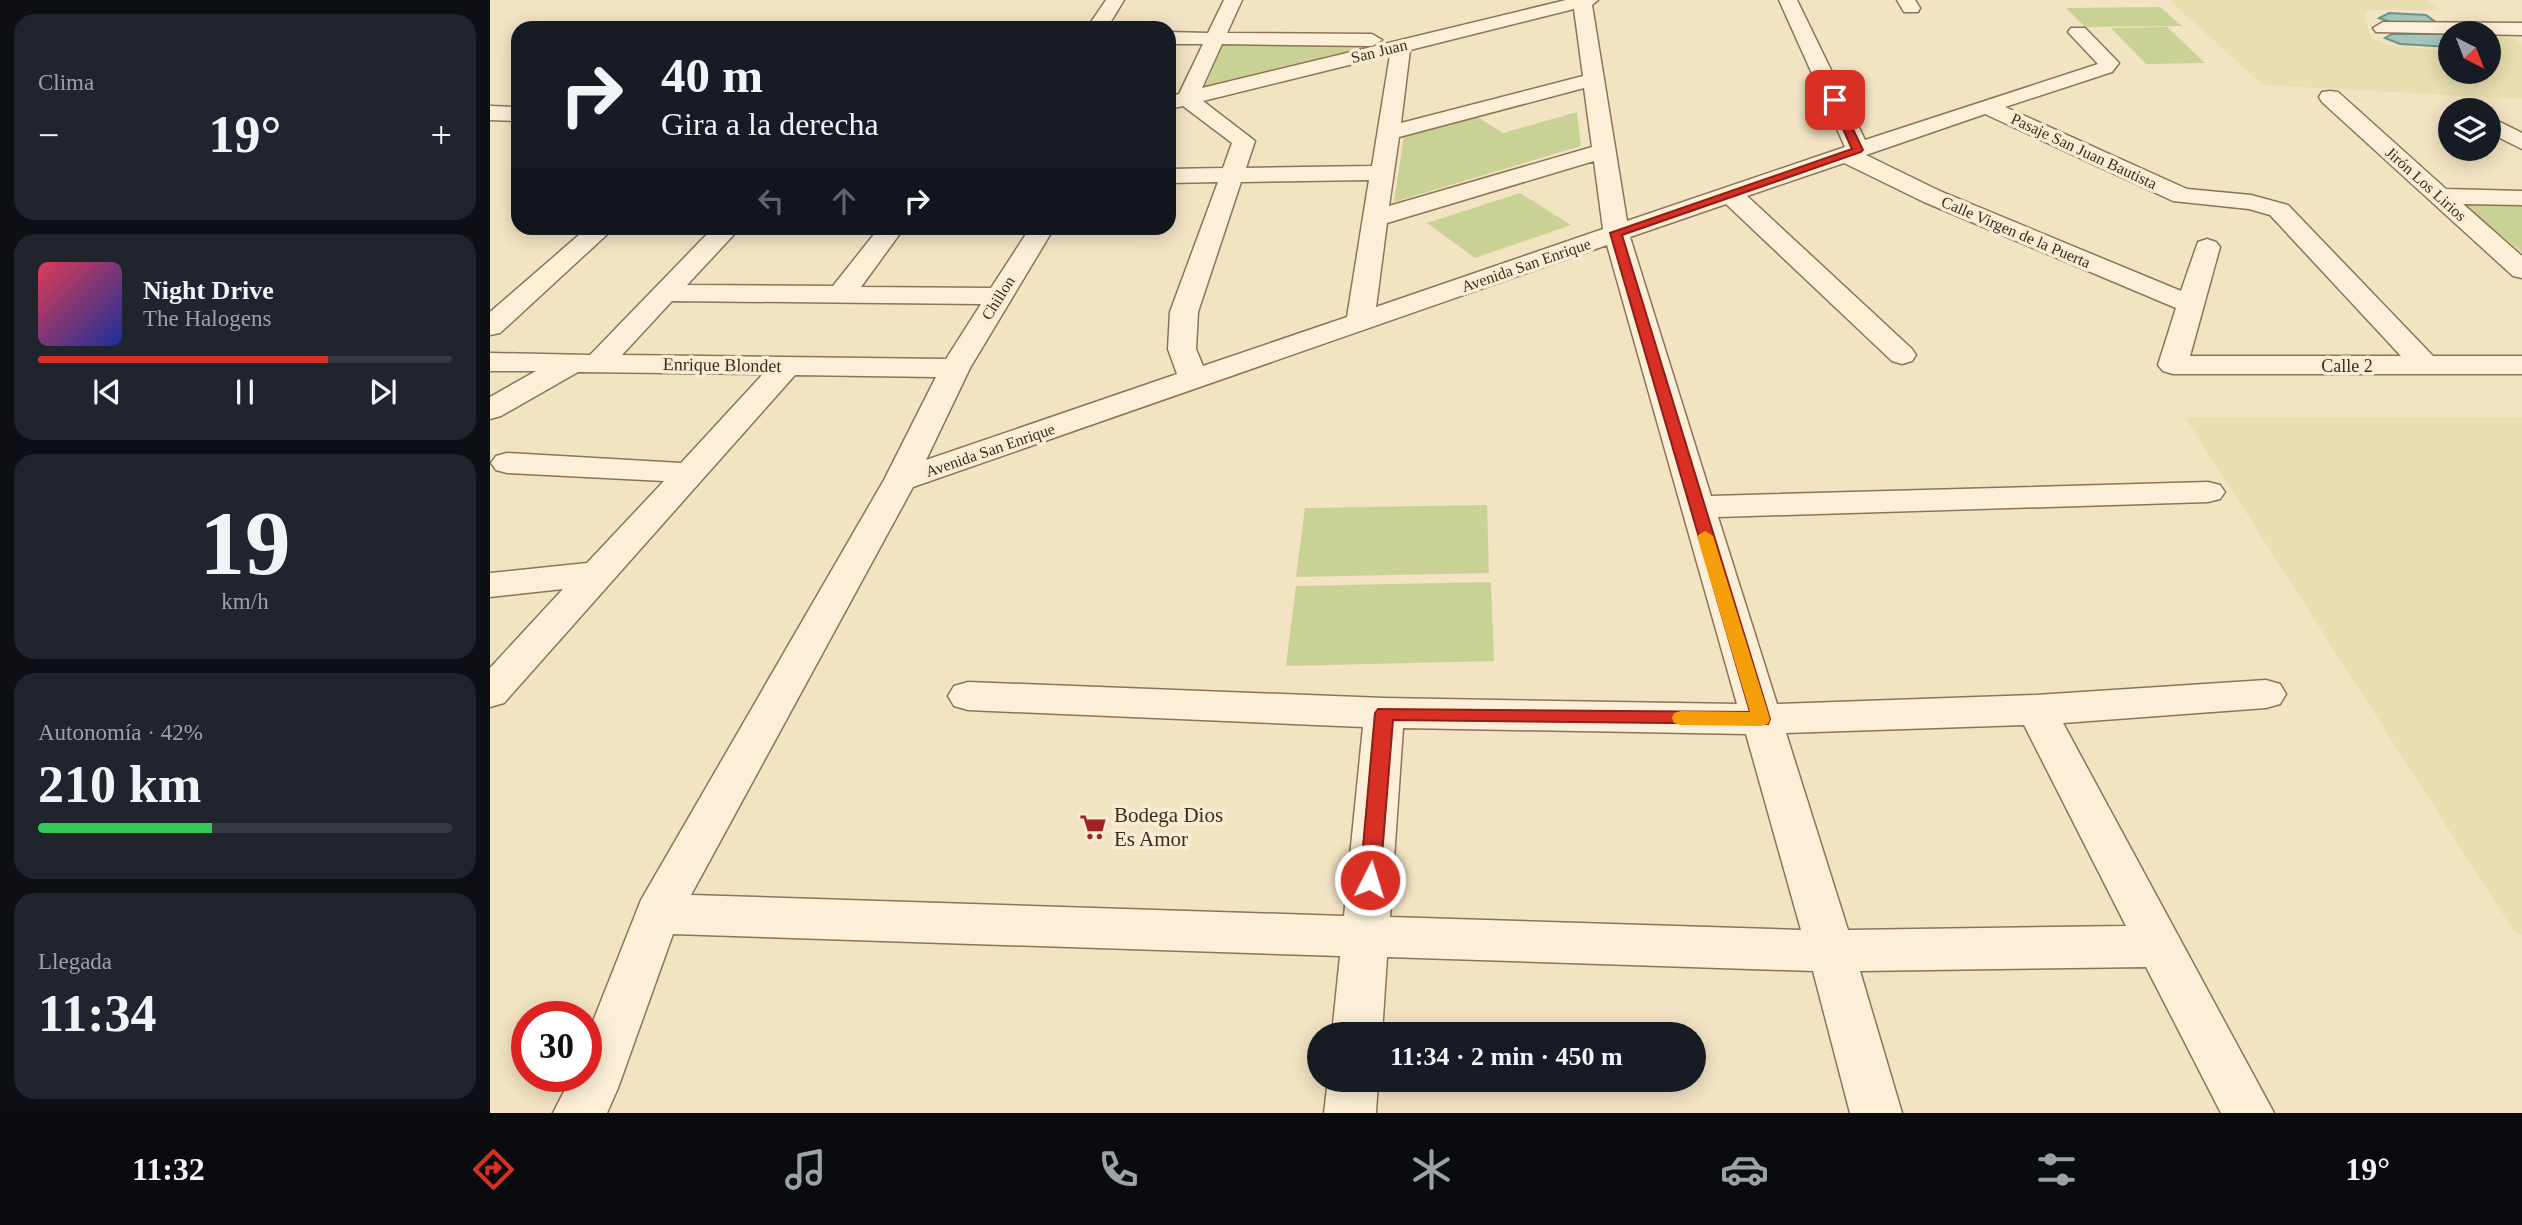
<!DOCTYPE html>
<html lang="es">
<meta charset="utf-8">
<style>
body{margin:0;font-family:"Times New Roman",serif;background:#20242c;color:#f1f3f6;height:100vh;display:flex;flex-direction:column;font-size:26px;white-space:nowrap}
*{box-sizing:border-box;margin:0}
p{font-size:23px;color:#9ea1a6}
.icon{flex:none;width:38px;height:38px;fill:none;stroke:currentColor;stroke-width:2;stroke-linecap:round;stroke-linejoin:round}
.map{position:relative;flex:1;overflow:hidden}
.sheet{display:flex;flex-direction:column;gap:14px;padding:14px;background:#0d0f14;width:490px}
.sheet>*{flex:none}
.hud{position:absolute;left:21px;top:21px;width:665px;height:214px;border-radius:21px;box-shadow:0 4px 18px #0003;background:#171b24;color:#f1f3f6;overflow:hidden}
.needle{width:46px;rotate:138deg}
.fabs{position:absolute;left:1948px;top:21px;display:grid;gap:14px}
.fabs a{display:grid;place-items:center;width:63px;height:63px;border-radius:50%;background:#171b24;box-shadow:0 4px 18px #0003;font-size:35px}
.speed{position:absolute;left:21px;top:1001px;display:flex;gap:14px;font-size:35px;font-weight:700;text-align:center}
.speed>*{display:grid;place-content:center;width:91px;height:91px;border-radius:50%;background:#171b24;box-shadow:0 4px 18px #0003;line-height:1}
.speed .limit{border:10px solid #d22;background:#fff;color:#111}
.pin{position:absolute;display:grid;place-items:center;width:60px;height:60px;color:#fff;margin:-30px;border-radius:14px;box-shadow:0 4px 10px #0006}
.me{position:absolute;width:77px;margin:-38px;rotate:5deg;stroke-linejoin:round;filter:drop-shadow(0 0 5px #0008)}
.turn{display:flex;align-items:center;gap:24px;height:147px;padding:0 35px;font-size:32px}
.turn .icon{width:91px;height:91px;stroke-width:2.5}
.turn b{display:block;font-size:49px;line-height:60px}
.lanes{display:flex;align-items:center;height:66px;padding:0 35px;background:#0003;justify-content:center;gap:35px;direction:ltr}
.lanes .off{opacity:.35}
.big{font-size:52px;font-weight:700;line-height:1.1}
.sheet .tile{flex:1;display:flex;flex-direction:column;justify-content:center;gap:10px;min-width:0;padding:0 24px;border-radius:21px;background:#20242c}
.sheet .dial{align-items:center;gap:0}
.dial b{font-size:91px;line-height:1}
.song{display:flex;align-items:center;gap:21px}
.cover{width:84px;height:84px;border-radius:10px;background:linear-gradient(135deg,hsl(350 70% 55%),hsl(230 70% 35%))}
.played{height:7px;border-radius:4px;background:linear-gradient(90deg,#d93025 70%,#363941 70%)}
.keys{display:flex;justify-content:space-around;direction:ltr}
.heat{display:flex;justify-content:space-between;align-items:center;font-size:38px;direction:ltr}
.charge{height:10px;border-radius:5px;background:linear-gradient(90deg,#34c759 42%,#363941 0)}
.trip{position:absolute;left:817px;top:1022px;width:399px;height:70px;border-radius:35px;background:#171b24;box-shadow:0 4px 18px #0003;font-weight:700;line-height:70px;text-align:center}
.tabs{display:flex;height:112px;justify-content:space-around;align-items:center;background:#090b0e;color:#9ea1a6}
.tabs .icon{width:49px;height:49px}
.tabs .on{color:#d93025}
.tabs b{font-size:32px;color:#f1f3f6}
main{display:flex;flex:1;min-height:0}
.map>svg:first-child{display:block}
</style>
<main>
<section class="sheet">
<div class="tile"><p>Clima</p>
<div class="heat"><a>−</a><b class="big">19°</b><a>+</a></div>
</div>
<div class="tile">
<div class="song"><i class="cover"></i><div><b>Night Drive</b><p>The Halogens</p></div></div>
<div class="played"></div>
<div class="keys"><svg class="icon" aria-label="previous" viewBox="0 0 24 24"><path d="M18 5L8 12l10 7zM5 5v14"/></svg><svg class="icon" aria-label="pause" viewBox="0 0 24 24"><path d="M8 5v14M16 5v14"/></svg><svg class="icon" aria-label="next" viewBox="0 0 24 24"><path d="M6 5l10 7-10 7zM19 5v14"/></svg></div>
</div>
<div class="tile dial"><b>19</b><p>km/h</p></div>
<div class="tile"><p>Autonomía · 42%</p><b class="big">210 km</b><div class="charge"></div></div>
<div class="tile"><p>Llegada</p><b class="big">11:34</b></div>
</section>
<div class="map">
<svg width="2032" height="1113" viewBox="0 0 2032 1113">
<rect width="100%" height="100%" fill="#f2e3c3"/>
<path fill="#e8deaf" d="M1679 0H1938L1951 10H1878L1874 15 1881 37 1897 45 1960 51V72H1998L1999 33 2020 34 2032 45V99L1773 85Z
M1695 417H2032V935L2025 933Z"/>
<path fill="#cad195" d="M1670 7 1692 26 1595 27 1576 8Z
M1677 27 1715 63 1656 64 1621 28Z
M734 42 898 43 715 86Z
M1087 112 1091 146 904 202 914 135 988 117 1013 133Z
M1030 193 1081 225 985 258 937 223Z
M1968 201 2032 202V252Z
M997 505 999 573 806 577 815 508Z
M1001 582 1004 661 796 666 806 586Z"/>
<path fill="#a5c4bb" stroke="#6b9389" stroke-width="2" d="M1899 13 1936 15 1947 23H1903L1889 18Z
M1902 34H1960V47L1910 44 1895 38Z"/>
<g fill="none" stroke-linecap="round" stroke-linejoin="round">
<defs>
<path id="minor" d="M616 0H634L617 28H597Z
M734 0H752L737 33 882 34 892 40 882 46 732 44 712 88 1076 0H1108L1102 5 1137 221 1355 147 1289 0H1307L1375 140 1608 64 1578 32 1581 28H1595L1629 63 1622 72 1515 107 1697 189 1761 195 1798 205 1943 356H2032V374H1683L1673 371 1668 365 1686 308 1434 202 1354 163 1257 196 1422 349 1426 355 1422 361 1412 364 1402 361 1236 204 1140 237 1221 496 1718 482 1730 485 1735 492 1730 499 1718 502 1228 517 1287 704 1546 695 1776 680 1790 684 1796 694 1790 704 1776 708 1573 723 1784 1113H1731L1656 967 1370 971 1412 1113H1360L1323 971 897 957 892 1034H842L850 956 183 934 128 1088 117 1113H63L82 1076H96V1039L151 900 394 480 446 377 305 375 14 703 0 707V668L73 589 0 597V573L97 563 174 481 17 473 6 470 1 463 6 456 17 453 191 463 273 374 88 372 11 416 0 419V397L46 371H0V353L100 355 223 228H250L197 285 343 286 389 228H414L371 287 501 288 540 228H564L480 368 436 460 687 374 678 349 680 312 728 182 679 183V169L733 168 742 143 693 106 679 109V97L689 94 713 44H679V32L718 33ZM1084 9 1093 76 911 123 920 50ZM900 55 882 166 756 168 765 141 713 101ZM1094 88 1102 147 899 206 909 137ZM1495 114 1683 201 1759 209 1780 215 1911 356H1700L1730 247 1726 242 1717 239 1708 242 1691 291 1452 192 1376 155ZM1104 161 1113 229 886 307 897 223ZM879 180 857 317 713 366 706 349 708 312 751 182ZM1117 245 1247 704 894 698 478 682 464 686 458 696 464 706 478 710 873 727 854 916 201 895 423 487ZM182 301 491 304 456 359 132 355ZM1534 725 1636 926 1358 930 1296 733ZM913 728 1256 734 1311 930 900 917Z
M1407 0H1425L1430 8 1428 12H1414Z
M1893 22 2032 23V35L1886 32 1883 28Z
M1840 91 1848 92 1956 189 2032 191V205L1973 204 2032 256V278L2023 276 1832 102 1829 97 1832 92Z
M0 106 28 107V121L0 120Z
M1998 116 2032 133V149L1998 132Z
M97 228H124L10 333 0 335V312Z
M838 1080H888L886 1113H834Z"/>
</defs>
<use href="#minor" stroke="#8d7458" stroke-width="3"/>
<use href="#minor" fill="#fbf0d7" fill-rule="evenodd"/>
</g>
<path fill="#d93025" stroke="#8d1f18" stroke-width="2" d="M1345 97 1349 100 1373 150 1371 152 1132 235 1280 719 1278 724 903 720 890 880 887 886 880 889 873 886 870 880 885 713 888 709 1260 712 1120 233 1362 149 1340 100Z"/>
<path fill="#f59e0b" d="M1215 531 1223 536 1280 719 1278 724 1271 726 1191 725 1184 723 1182 718 1184 713 1191 711 1260 712 1207 536Z"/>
<defs>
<symbol id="supermarket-bare" viewBox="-9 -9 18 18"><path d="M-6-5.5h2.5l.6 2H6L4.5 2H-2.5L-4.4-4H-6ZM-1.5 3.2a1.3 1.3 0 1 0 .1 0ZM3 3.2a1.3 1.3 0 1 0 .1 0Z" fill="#a12325" stroke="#f8edd3" stroke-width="2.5" paint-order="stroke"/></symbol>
</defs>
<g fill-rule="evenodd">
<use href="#supermarket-bare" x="584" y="808" width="38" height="38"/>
</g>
<g text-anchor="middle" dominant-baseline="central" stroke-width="7" stroke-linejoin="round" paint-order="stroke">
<g font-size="16" fill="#3c2c1d" stroke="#f8edd3">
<text transform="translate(889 51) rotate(-14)">San Juan</text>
<text transform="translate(1594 151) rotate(25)">Pasaje San Juan Bautista</text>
<text transform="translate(1936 184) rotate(42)">Jirón Los Lirios</text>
<text transform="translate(1526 232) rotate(23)">Calle Virgen de la Puerta</text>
<text transform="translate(1036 265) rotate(-19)">Avenida San Enrique</text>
<text transform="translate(508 298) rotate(-58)">Chillon</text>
<text transform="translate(500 450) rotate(-19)">Avenida San Enrique</text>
</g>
<g font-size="18" fill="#3c2c1d" stroke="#f8edd3">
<text transform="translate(232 365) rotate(1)">Enrique Blondet</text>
<text x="1857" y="366">Calle 2</text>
</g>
<g font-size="21" fill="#3c2c1d" stroke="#f8edd3" text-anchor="start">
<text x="624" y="815">Bodega Dios<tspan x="624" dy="24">Es Amor</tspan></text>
</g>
</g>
</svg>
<div class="fabs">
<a><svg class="needle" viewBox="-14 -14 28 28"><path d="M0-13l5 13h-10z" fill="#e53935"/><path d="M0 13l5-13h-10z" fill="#9ea1a6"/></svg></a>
<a><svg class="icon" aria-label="layers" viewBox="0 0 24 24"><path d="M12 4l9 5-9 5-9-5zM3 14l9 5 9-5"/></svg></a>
</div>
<div class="speed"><div class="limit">30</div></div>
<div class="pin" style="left:1345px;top:100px;background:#d93025"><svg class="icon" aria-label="arrive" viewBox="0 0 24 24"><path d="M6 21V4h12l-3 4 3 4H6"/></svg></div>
<svg class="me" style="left:880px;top:880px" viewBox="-20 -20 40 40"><circle r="17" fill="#d93025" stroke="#fff" stroke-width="3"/><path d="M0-11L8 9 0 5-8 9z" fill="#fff"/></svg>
<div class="trip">11:34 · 2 min · 450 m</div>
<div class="hud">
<div class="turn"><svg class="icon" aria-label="right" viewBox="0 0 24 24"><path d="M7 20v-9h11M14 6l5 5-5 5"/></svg><div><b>40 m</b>Gira a la derecha</div></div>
<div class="lanes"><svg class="icon off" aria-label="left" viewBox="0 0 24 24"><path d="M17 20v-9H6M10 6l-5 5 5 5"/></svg><svg class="icon off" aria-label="ahead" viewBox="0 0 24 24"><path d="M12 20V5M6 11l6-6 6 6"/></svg><svg class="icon" aria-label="right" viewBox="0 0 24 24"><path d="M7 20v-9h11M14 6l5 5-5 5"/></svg></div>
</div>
</div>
</main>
<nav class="tabs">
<b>11:32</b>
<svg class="icon on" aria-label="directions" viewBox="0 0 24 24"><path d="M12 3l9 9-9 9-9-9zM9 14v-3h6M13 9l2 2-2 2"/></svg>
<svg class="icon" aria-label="music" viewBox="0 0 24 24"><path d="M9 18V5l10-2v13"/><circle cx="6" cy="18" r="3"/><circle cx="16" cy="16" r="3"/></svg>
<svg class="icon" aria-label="phone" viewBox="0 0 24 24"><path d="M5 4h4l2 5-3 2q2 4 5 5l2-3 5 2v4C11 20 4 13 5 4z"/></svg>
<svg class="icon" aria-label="climate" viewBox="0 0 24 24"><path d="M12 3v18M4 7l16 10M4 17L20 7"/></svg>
<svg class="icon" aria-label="car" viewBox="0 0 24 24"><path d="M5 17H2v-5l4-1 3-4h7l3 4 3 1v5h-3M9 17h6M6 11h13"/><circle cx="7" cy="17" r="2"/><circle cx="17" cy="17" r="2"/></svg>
<svg class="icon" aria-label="filters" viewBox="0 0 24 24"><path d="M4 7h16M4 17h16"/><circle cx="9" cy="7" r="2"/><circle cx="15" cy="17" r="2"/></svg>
<b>19°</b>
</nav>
